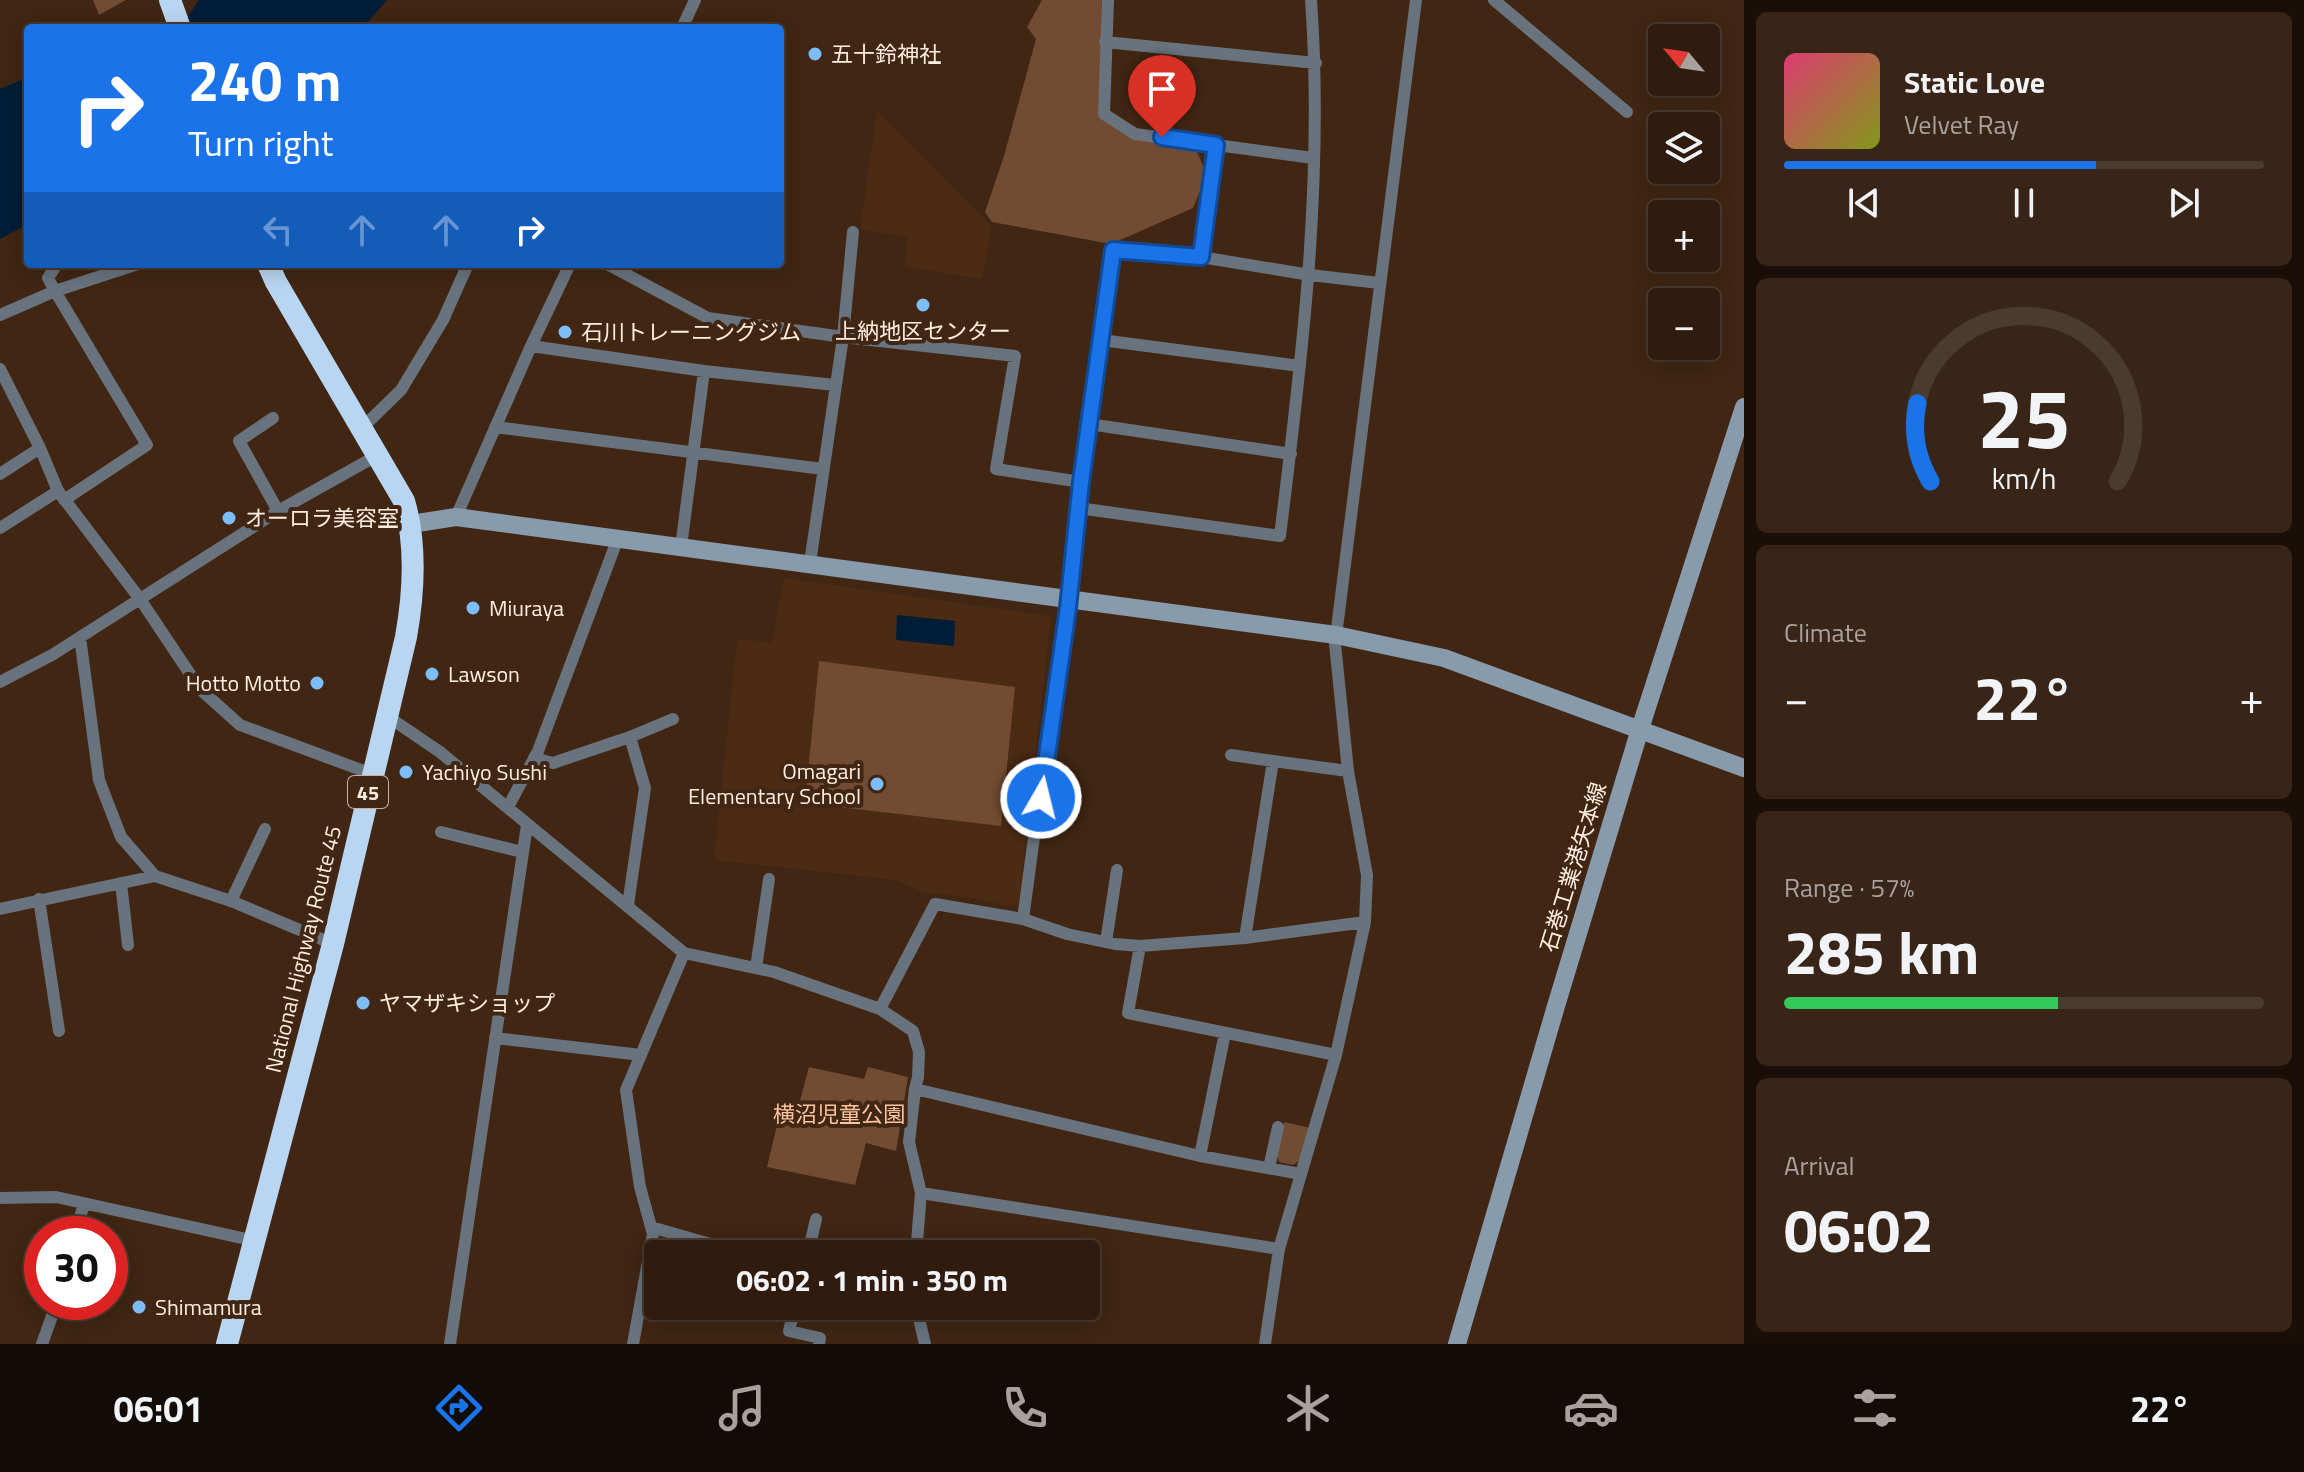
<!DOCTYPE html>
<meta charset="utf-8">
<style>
body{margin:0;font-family:"Titillium Web","Noto Sans JP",sans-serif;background:#382517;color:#f1f3f6;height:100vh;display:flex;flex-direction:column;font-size:30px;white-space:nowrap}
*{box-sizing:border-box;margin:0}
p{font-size:26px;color:#a8a19e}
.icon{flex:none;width:44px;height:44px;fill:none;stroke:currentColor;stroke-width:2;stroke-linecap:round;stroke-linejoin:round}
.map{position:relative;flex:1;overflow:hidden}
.side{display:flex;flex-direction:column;gap:12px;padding:12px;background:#1a0f08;width:560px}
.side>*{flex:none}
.guide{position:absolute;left:24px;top:24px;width:760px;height:244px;border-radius:8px;box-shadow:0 4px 20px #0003,0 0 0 2px #4b3a2e;background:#1a73e8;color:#fff;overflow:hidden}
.needle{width:52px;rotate:299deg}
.buttons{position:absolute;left:1648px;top:24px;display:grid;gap:16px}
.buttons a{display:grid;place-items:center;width:72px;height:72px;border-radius:8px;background:#301c0e;box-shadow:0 4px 20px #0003,0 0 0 2px #4b3a2e;font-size:40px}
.speed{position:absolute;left:24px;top:1216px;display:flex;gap:16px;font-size:40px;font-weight:700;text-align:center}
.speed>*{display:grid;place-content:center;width:104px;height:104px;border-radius:50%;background:#301c0e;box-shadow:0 4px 20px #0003,0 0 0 2px #4b3a2e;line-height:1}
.speed .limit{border:12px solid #d22;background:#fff;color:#111}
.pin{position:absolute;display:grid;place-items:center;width:68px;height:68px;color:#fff;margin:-82px -34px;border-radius:50% 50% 50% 0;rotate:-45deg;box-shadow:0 0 8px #0007}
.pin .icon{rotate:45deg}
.me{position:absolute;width:88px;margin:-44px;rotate:8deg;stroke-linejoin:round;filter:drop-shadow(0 0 6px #0008)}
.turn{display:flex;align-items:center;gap:28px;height:168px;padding:0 32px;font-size:36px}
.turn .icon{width:104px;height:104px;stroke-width:2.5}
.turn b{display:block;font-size:56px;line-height:68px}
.lanes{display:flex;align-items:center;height:76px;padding:0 32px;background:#0003;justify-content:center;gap:40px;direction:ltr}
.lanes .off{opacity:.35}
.big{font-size:60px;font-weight:700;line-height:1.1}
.side .tile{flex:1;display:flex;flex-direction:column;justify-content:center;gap:12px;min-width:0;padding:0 28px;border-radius:12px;background:#382517}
.side .dial{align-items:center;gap:0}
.dial svg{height:208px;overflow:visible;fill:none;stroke:#4b3a2e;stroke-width:7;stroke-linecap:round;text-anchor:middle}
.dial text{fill:#f1f3f6;stroke:none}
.song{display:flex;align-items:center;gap:24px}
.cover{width:96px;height:96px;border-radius:12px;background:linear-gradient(135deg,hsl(340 70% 55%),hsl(70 70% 35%))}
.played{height:8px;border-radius:4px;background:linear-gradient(90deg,#1a73e8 65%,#4b3a2e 65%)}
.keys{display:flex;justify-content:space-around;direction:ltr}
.heat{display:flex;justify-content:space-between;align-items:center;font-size:44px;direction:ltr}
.charge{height:12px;border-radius:6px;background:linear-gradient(90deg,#34c759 57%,#4b3a2e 0)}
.trip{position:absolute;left:644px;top:1240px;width:456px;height:80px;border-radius:8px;background:#301c0e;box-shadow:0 4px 20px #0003,0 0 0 2px #4b3a2e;font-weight:700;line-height:80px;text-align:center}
.tabs{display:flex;height:128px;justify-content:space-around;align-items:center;background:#130b06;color:#a8a19e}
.tabs .icon{width:56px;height:56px}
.tabs .on{color:#1a73e8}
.tabs b{font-size:36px;color:#f1f3f6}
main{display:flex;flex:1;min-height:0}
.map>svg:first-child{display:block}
</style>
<main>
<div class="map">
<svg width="1744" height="1344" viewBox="0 0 1744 1344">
<rect width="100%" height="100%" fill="#402613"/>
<path fill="#4b2b13" d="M877 110 992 226 982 279 905 267 907 237 860 229Z
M784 578 1051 616 1019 903 1007 906 978 899 923 892 895 880 714 860 737 639 772 642Z"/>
<path fill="#724c32" d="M93 0H126L99 15Z
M1042 0H1102L1099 111 1133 138 1195 147 1207 175 1193 208 1111 244 992 222 985 212 1004 156 1036 39 1027 27Z
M819 661 1015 687 1001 826 805 803Z
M809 1067 864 1079 868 1067 908 1077 896 1151 866 1143 855 1185 767 1167 778 1121 794 1123Z
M1284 1122 1311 1128 1301 1159 1293 1165 1279 1162 1277 1155Z"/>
<path fill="#001d37" d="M199 0H387L363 28H153L183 24Z
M28 77V224L0 239V89Z
M897 615 955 621 954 646 896 640Z"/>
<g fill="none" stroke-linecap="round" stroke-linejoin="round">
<path stroke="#68737e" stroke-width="12" d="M1108 0 1104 114 1135 134 1313 158
M1494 0 1627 112
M682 28 695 0
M1105 42 1316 63
M1201 257 1216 145
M57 264 48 278 55 291 147 445 64 500
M607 264 708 318 843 337 1015 356 996 469 1081 482
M0 315 55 291 138 264
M1101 340 1300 366
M531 346 704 371 835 385
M0 369 40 448 58 491 140 599 200 689 240 725 372 774
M273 418 239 441 278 511
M1089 424 1291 454
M495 427 823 469
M362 428 401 390 443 320 468 264
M0 474 40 448
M1078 508 1280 536C1302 359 1324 179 1311 0
M456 517 531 346 570 264
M0 528 58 491
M681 547 704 371
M810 563 843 337 853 232
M80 637 99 780 121 837 155 876
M0 682 52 655 278 511 378 455
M387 716 440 752 684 953 774 972 880 1009 913 1031 919 1052 918 1077 915 1089 909 1142 921 1193 916 1254
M1231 755 1273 761
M534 758 553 763 630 737 673 719
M508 807 538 751 618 538
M441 832 522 852
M121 883 128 945
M39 899 59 1031
M231 901 265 829
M628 905 645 788 630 737
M0 909 155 876 231 901 333 944
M1023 919C1055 696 1084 473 1113 250L1201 257 1310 275 1379 283
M1245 938 1273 761 1348 771
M1106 942 1117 870
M1140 946 1128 1013 1336 1055
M756 968 769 879
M880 1009 935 904 1023 919 1067 934 1115 944 1140 946 1245 938 1365 922
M495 1038 641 1055
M915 1089 1200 1156 1301 1174
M1200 1156 1225 1033
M1269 1168 1278 1127
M921 1193 1279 1249
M0 1198 56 1197 255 1241
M651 1227 745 1254
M75 1234 84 1204
M808 1254 816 1219
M795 1306 789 1331 820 1338 819 1344
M916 1306 925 1344
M42 1344 57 1302
M450 1344 527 825
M633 1344 653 1234 640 1187 626 1090 684 953
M1265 1344 1279 1249 1336 1055 1365 922 1367 875 1348 771 1335 644 1416 0"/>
<path stroke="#889bad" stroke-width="18" d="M411 524 456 517 1336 635 1444 658 1744 768
M1457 1344 1556 1006 1640 729 1744 407"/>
<path stroke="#b8d5f1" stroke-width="22" d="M170 0 180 28
M227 1344 333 944 406 637C414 592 417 545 404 501L276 282 268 264"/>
</g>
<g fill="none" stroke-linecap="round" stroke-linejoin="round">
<defs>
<path id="route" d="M1041 798 1068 608 1081 482 1113 250 1201 257 1216 145 1162 137"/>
</defs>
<use href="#route" stroke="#114b97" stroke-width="20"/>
<use href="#route" stroke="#1a73e8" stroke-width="14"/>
</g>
<g fill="#7dbef9" stroke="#402613" stroke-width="3">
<circle cx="815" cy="54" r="8"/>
<circle cx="923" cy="305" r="8"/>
<circle cx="565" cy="332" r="8"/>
<circle cx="229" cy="518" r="8"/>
<circle cx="473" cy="608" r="8"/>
<circle cx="432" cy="674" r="8"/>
<circle cx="317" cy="683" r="8"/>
<circle cx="406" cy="772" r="8"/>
<circle cx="877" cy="784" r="8"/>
<circle cx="363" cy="1003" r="8"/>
<circle cx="139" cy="1307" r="8"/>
</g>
<g text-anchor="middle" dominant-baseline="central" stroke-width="8" stroke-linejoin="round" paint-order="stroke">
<rect fill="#402613" stroke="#c6b1a3" stroke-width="2" x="348" y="776" width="40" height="32" rx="6"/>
<g font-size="20" font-weight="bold" fill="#ffede1">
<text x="368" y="792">45</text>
</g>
<g font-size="22" fill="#ffede1" stroke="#402613" text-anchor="start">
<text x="831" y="54">五十鈴神社</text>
<text x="923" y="331" text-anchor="middle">上納地区センター</text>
<text x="581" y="332">石川トレーニングジム</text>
<text x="245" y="518">オーロラ美容室</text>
<text x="489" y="608">Miuraya</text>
<text x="448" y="674">Lawson</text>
<text x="301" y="683" text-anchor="end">Hotto Motto</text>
<text x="861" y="771" text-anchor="end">Omagari<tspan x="861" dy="25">Elementary School</tspan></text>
<text x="422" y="772">Yachiyo Sushi</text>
<text x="379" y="1003">ヤマザキショップ</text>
<text x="155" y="1307">Shimamura</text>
</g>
<g font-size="22" fill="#ffede1" stroke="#402613">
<text transform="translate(1573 867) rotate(-73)">石巻工業港矢本線</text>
<text transform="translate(303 949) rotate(-76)">National Highway Route 45</text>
</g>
<g font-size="22" fill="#fbc4a0" stroke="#402613">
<text x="839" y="1114">横沼児童公園</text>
</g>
</g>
</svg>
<div class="buttons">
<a><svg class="needle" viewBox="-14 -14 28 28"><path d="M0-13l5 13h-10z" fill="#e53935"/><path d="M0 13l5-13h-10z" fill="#a8a19e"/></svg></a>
<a><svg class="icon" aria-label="layers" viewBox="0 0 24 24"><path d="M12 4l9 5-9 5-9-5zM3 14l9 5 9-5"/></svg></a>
<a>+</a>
<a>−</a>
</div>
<div class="speed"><div class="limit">30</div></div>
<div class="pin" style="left:1162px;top:137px;background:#d93025"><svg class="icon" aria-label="arrive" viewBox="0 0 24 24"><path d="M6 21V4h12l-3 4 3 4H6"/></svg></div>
<svg class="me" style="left:1041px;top:798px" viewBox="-20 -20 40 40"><circle r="17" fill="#1a73e8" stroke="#fff" stroke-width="3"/><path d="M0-11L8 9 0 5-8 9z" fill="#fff"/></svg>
<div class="trip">06:02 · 1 min · 350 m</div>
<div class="guide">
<div class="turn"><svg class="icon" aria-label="right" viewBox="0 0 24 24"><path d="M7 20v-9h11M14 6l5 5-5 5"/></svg><div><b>240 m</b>Turn right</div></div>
<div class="lanes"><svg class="icon off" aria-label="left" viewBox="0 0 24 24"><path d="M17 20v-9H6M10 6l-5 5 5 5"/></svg><svg class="icon off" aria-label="ahead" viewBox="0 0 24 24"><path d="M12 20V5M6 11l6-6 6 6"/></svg><svg class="icon off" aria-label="ahead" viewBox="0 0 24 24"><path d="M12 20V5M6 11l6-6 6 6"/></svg><svg class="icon" aria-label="right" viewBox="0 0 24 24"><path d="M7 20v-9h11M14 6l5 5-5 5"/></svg></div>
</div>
</div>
<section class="side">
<div class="tile">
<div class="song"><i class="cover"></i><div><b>Static Love</b><p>Velvet Ray</p></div></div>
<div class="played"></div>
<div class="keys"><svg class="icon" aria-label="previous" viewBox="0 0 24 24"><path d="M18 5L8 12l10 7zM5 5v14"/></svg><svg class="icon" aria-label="pause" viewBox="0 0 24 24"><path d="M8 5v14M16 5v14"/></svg><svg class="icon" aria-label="next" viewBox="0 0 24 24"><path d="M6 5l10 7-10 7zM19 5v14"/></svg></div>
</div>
<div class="tile dial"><svg viewBox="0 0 100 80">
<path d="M14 69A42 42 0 1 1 86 69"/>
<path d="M14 69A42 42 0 0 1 9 39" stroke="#1a73e8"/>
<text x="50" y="56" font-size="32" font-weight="700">25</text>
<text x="50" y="72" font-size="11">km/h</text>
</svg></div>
<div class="tile"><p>Climate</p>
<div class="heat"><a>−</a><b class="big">22°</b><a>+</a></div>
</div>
<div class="tile"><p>Range · 57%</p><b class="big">285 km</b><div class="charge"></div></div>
<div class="tile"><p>Arrival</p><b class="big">06:02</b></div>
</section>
</main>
<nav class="tabs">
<b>06:01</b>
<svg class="icon on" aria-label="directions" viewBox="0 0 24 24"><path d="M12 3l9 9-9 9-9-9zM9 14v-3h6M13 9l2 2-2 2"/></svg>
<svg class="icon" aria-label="music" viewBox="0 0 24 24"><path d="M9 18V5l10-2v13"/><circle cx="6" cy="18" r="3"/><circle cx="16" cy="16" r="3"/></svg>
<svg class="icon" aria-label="phone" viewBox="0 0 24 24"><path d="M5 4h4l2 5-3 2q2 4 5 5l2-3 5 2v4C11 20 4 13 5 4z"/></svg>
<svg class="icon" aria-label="climate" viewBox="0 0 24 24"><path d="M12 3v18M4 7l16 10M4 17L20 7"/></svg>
<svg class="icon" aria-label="car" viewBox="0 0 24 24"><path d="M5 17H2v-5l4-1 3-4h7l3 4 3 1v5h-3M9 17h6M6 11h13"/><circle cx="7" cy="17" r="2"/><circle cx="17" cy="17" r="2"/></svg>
<svg class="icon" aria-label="filters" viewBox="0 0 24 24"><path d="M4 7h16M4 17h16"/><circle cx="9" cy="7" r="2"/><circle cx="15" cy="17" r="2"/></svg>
<b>22°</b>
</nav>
